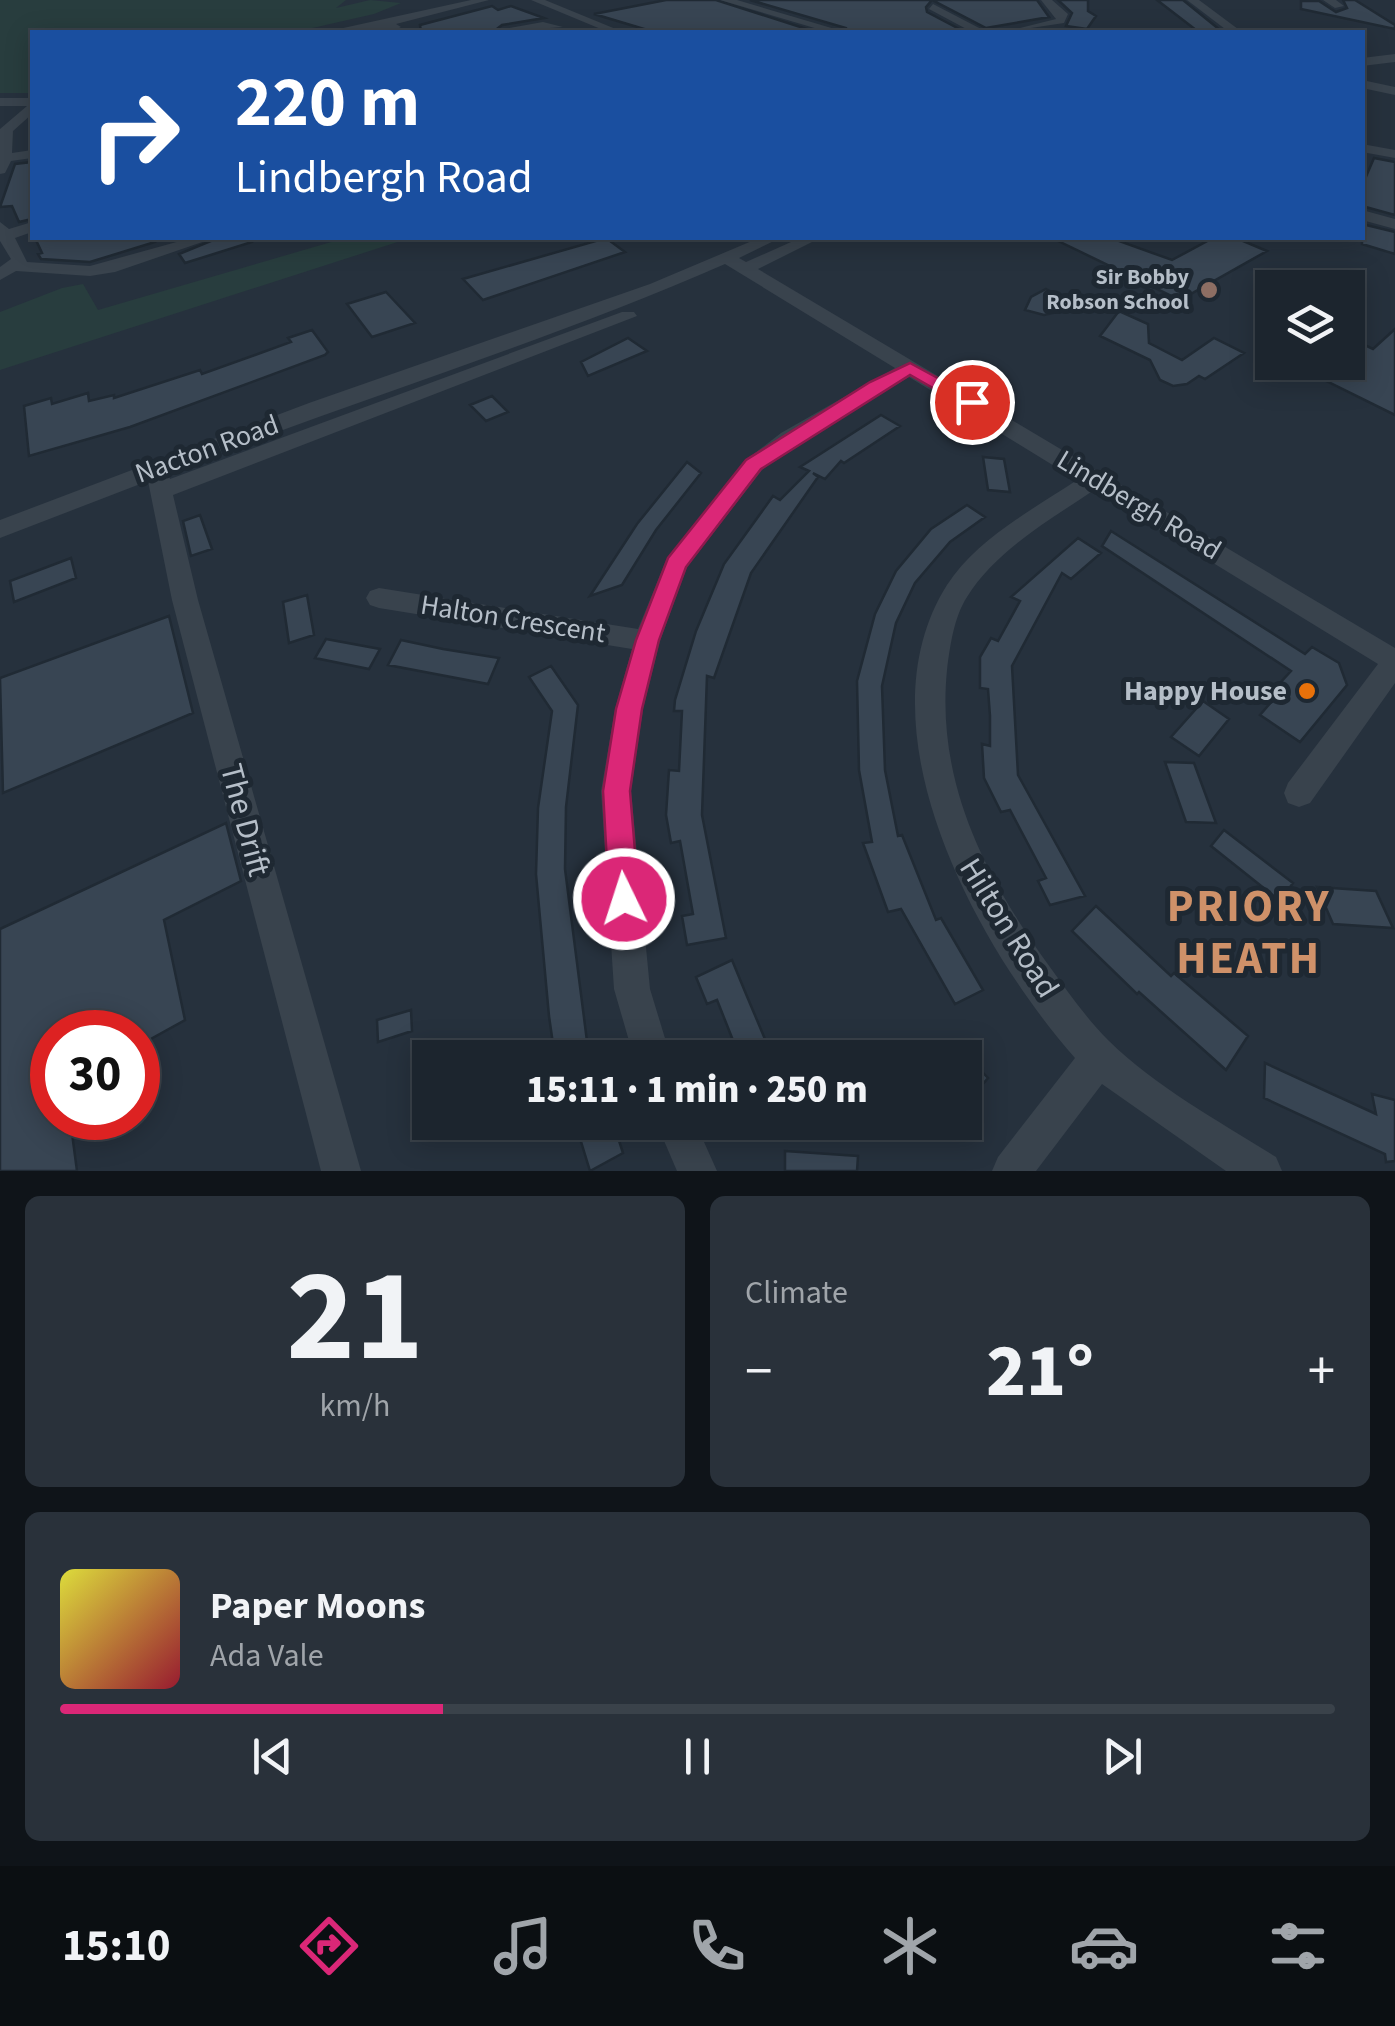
<!DOCTYPE html>
<meta charset="utf-8">
<style>
body{margin:0;font-family:"Source Sans 3",sans-serif;background:#29313a;color:#f1f3f6;height:100vh;display:flex;flex-direction:column;font-size:38px;white-space:nowrap}
*{box-sizing:border-box;margin:0}
p{font-size:32px;color:#a0a5aa}
.icon{flex:none;width:55px;height:55px;fill:none;stroke:currentColor;stroke-width:2;stroke-linecap:round;stroke-linejoin:round}
.map{position:relative;height:1171px;overflow:hidden}
.drawer{display:flex;flex-direction:column;gap:25px;padding:25px;background:#0f1419;flex:1}
.drawer>*{flex:none}
.guide{position:absolute;left:30px;top:30px;width:1335px;height:210px;border-radius:0px;box-shadow:0 5px 25px #0003,0 0 0 2px #3a424a;background:#1a4fa0;color:#fff;overflow:hidden}
.tools{position:absolute;left:1255px;top:270px;display:grid;gap:20px}
.tools a{display:grid;place-items:center;width:110px;height:110px;border-radius:0px;background:#1c252e;box-shadow:0 5px 25px #0003,0 0 0 2px #3a424a;font-size:50px}
.speed{position:absolute;left:30px;top:1010px;display:flex;gap:20px;font-size:50px;font-weight:700;text-align:center}
.speed>*{display:grid;place-content:center;width:130px;height:130px;border-radius:50%;background:#1c252e;box-shadow:0 5px 25px #0003,0 0 0 2px #3a424a;line-height:1}
.speed .limit{border:15px solid #d22;background:#fff;color:#111}
.pin{position:absolute;display:grid;place-items:center;width:85px;height:85px;color:#fff;margin:-42px;border:5px solid #fff;border-radius:50%;box-shadow:0 2px 10px #0007}
.me{position:absolute;width:110px;margin:-55px;rotate:356deg;stroke-linejoin:round;filter:drop-shadow(0 0 8px #0008)}
.turn{display:flex;align-items:center;gap:35px;height:210px;padding:0 40px;font-size:45px}
.turn .icon{width:130px;height:130px;stroke-width:2.5}
.turn b{display:block;font-size:70px;line-height:85px}
.big{font-size:75px;font-weight:800;line-height:1.1}
.drawer .card{flex:1;display:flex;flex-direction:column;justify-content:center;gap:15px;min-width:0;padding:0 35px;border-radius:15px;background:#29313a}
.drawer .dial{align-items:center;gap:0}
.dial b{font-size:130px;line-height:1}
.song{display:flex;align-items:center;gap:30px}
.cover{width:120px;height:120px;border-radius:15px;background:linear-gradient(135deg,hsl(60 70% 55%),hsl(350 70% 35%))}
.played{height:10px;border-radius:5px;background:linear-gradient(90deg,#db2777 30%,#3a424a 30%)}
.keys{display:flex;justify-content:space-around;direction:ltr}
.heat{display:flex;justify-content:space-between;align-items:center;font-size:55px;direction:ltr}
.drawer .tiles{flex:1;display:grid;gap:25px;grid-template-columns:1fr 1fr}
.card:last-child{grid-column:span 2}
.trip{position:absolute;left:412px;top:1040px;width:570px;height:100px;border-radius:0px;background:#1c252e;box-shadow:0 5px 25px #0003,0 0 0 2px #3a424a;font-weight:800;line-height:100px;text-align:center}
.tab-bar{display:flex;height:160px;justify-content:space-around;align-items:center;background:#0b0f12;color:#a0a5aa}
.tab-bar .icon{width:70px;height:70px}
.tab-bar .current{color:#db2777}
.tab-bar b{font-size:45px;color:#f1f3f6}
.map>svg:first-child{display:block}
</style>
<div class="map">
<svg width="1395" height="1171" viewBox="0 0 1395 1171">
<rect width="100%" height="100%" fill="#26313d"/>
<path fill="#283d3e" d="M0 0H346L336 8 370 0 401 3 374 14 295 32H32V93H0Z
M345 238H410L0 370V312L62 288 83 284 98 310Z"/>
<path fill="#384553" stroke="#202a34" stroke-width="2.5" d="M666 0H716L816 32H654L594 14Z
M750 0H1037L1049 17 986 28 932 0 926 7 927 12 963 31 849 32 846 28Z
M1058 0H1088V11L1096 16 1087 29 1066 26 1072 13Z
M1157 0H1183L1220 30H1196Z
M1343 0H1355L1395 25V29L1301 9V1H1319L1336 12 1347 8Z
M492 6 498 10 511 6 544 18 502 25 493 32H421L420 25Z
M1374 158 1395 162V215L1362 206V186Z
M32 162V219L19 222 12 206 0 207 15 164Z
M1362 224 1395 232V254L1362 244Z
M35 238H154L155 242 90 262 41 259 38 254 42 253Z
M218 238H251L252 242 185 263 179 254Z
M606 238 625 252 483 300 463 279Z
M1052 238H1111L1172 260 1213 238H1236L1267 251 1180 300Z
M1046 289 1079 307 1044 315 1025 310 1031 297Z
M386 292 415 323 372 337 347 304Z
M1119 311 1148 324 1149 343 1182 360 1214 338 1244 353 1205 379 1199 376 1187 384 1173 386 1160 380 1150 360 1100 336Z
M1395 329V415L1288 362H1348V337L1373 349Z
M312 330 328 352 325 355 130 427 29 456 24 406 51 398 52 404 88 393 89 401 114 395V398L200 370 202 374 291 342 288 338Z
M628 338 647 351 588 376 581 362Z
M492 396 508 412 486 421 470 405Z
M881 415 900 426 844 463 841 461 825 479 813 473 818 477 751 573 714 678 707 676 702 815 726 938 687 945 682 916 693 914 680 841 671 843 666 815 669 770 679 771 682 711H674L675 700 696 631 724 564 773 496 780 500 809 471 800 467Z
M983 457 1004 459 1010 492 988 490Z
M687 462 701 473 656 530 622 585 590 596 637 524Z
M967 505 985 517 950 542 915 583 896 623 882 686 885 770 898 836 902 835 936 920 941 918 983 990 955 1004 901 909 888 912 863 843 872 842 859 770 857 681 875 614 896 571 931 529Z
M200 515 212 549 191 556 183 521Z
M1111 531 1305 654 1312 647 1339 663 1347 685 1300 742 1260 715 1285 686 1280 683 1291 671 1102 546Z
M1078 538 1101 553 1071 579 1062 573 1012 666 1018 775 1085 896 1050 905 1038 881 1046 878 1010 810 1001 812 984 778 982 744 990 746V716L988 689 980 688V657L991 638 998 641 1020 601 1011 597Z
M71 558 76 578 14 602 10 581Z
M307 595 314 635 289 643 283 602Z
M169 616 193 713 3 793 0 678Z
M326 639 380 649 369 669 315 658Z
M401 640 443 649 499 658 488 684 388 665Z
M551 666 578 705 566 807 565 869 588 1049 559 1058H555L549 1016 536 874 538 808 552 711 529 677Z
M1203 701 1229 719 1199 756 1171 737Z
M1165 762 1194 763 1216 823 1186 822Z
M226 823 241 881 164 920 185 1020 138 1046V1032H52V1118H70L77 1171H0V929Z
M1224 830 1293 883 1280 901 1211 846Z
M1317 887 1376 891 1393 928 1333 924Z
M1096 906 1171 976 1174 973 1248 1036 1226 1070 1139 992 1137 994 1072 931Z
M732 960 746 994 773 1058H740L717 1000 707 1004 696 977Z
M411 1010 412 1031 378 1042 377 1020Z
M965 1054 988 1078 965 1105Z
M1265 1063 1376 1114 1372 1094 1395 1100V1161L1386 1162 1385 1154 1264 1098Z
M575 1122H613L623 1153 590 1171Z
M785 1151 858 1156 857 1171H785Z"/>
<g fill="none" stroke-linecap="round" stroke-linejoin="round">
<path fill="#39434d" fill-rule="evenodd" d="M471 0H489L396 24 401 27 395 30 325 32Z
M531 0H545L623 32H608Z
M720 0H737L845 32H828Z
M1041 0H1052L1068 14 1064 23 1004 32 1056 19Z
M1187 0H1199L1242 32H1229Z
M1323 0H1336L1344 6 1335 8Z
M933 4 983 30 985 32H972L929 9Z
M543 22 563 27 497 32 503 29Z
M1395 54V62L1362 66V58Z
M1362 80 1395 87V95L1362 88Z
M0 98H32V114L13 131 12 153 32 150V158L11 161 5 173 0 174V129L27 106H0Z
M1362 144 1395 150V158L1362 152Z
M1362 210 1395 219V229L1362 220Z
M0 222 9 229 32 222V232L15 238 27 262 90 266 191 238H214L115 272 90 276 16 271 0 280V267L11 259 0 241Z
M759 238H780L739 258 746 262 800 238H820L758 269 1395 648V683L1310 803 1299 807 1288 803 1284 793 1288 783 1378 664 1094 490C1050 520 996 550 967 597 954 617 950 646 947 670 936 781 984 875 1047 963 1066 989 1085 1017 1108 1040 1157 1088 1219 1121 1276 1157L1282 1171H1226L1102 1084 1036 1171H992L998 1157 1075 1058C978 948 856 729 947 585 977 539 1032 510 1077 480L909 377 797 443 762 470 687 567 660 641 643 709 631 791 650 989 671 1058H634L614 989 601 791 615 709 632 649 379 608 370 605 366 598 370 591 379 588 638 629 667 558 746 460 781 433 895 368 725 264C544 343 353 401 168 473L170 479 622 312H634L637 316 173 495 198 600 361 1171H321L172 600 148 481 0 538V520L309 403 650 284Z
M656 1122H695L717 1171H677Z"/>
</g>
<path fill="#db2777" stroke="#8e194d" stroke-width="2.5" d="M910 363 982 402 979 407H966L910 375 761 469 686 567 659 640 642 709 630 791 639 899 634 910 624 914 613 910 609 899 603 791 616 709 636 640 668 558 746 460 870 382Z"/>
<circle fill="#8d6e63" stroke="#1e2832" stroke-width="4" cx="1209" cy="290" r="10"/>
<circle fill="#e8710a" stroke="#1e2832" stroke-width="4" cx="1307" cy="691" r="10"/>
<g text-anchor="middle" dominant-baseline="central" stroke-width="10" stroke-linejoin="round" paint-order="stroke">
<g font-size="22" font-weight="bold" fill="#b5bec8" stroke="#1e2832" text-anchor="end">
<text x="1189" y="277">Sir Bobby<tspan x="1189" dy="25">Robson School</tspan></text>
</g>
<g font-size="28" fill="#b5bec8" stroke="#1e2832">
<text transform="translate(207 449) rotate(-20)">Nacton Road</text>
<text transform="translate(1139 505) rotate(31)">Lindbergh Road</text>
<text transform="translate(513 619) rotate(9)">Halton Crescent</text>
</g>
<g font-size="28" font-weight="bold" fill="#b5bec8" stroke="#1e2832" text-anchor="end">
<text x="1287" y="691">Happy House</text>
</g>
<g font-size="32" fill="#b5bec8" stroke="#1e2832">
<text transform="translate(245 820) rotate(75)">The Drift</text>
<text transform="translate(1009 928) rotate(58)">Hilton Road</text>
</g>
<g font-size="45" font-weight="bold" letter-spacing="2.5" fill="#cf9169" stroke="#1e2832">
<text x="1249" y="907">PRIORY<tspan x="1249" dy="52">HEATH</tspan></text>
</g>
</g>
</svg>
<div class="tools">
<a><svg class="icon" aria-label="layers" viewBox="0 0 24 24"><path d="M12 4l9 5-9 5-9-5zM3 14l9 5 9-5"/></svg></a>
</div>
<div class="speed"><div class="limit">30</div></div>
<div class="pin" style="left:972px;top:402px;background:#d93025"><svg class="icon" aria-label="arrive" viewBox="0 0 24 24"><path d="M6 21V4h12l-3 4 3 4H6"/></svg></div>
<svg class="me" style="left:624px;top:899px" viewBox="-20 -20 40 40"><circle r="17" fill="#db2777" stroke="#fff" stroke-width="3"/><path d="M0-11L8 9 0 5-8 9z" fill="#fff"/></svg>
<div class="trip">15:11 · 1 min · 250 m</div>
<div class="guide">
<div class="turn"><svg class="icon" aria-label="right" viewBox="0 0 24 24"><path d="M7 20v-9h11M14 6l5 5-5 5"/></svg><div><b>220 m</b>Lindbergh Road</div></div>
</div>
</div>
<section class="drawer">
<div class="tiles">
<div class="card dial"><b>21</b><p>km/h</p></div>
<div class="card"><p>Climate</p>
<div class="heat"><a>−</a><b class="big">21°</b><a>+</a></div>
</div>
<div class="card">
<div class="song"><i class="cover"></i><div><b>Paper Moons</b><p>Ada Vale</p></div></div>
<div class="played"></div>
<div class="keys"><svg class="icon" aria-label="previous" viewBox="0 0 24 24"><path d="M18 5L8 12l10 7zM5 5v14"/></svg><svg class="icon" aria-label="pause" viewBox="0 0 24 24"><path d="M8 5v14M16 5v14"/></svg><svg class="icon" aria-label="next" viewBox="0 0 24 24"><path d="M6 5l10 7-10 7zM19 5v14"/></svg></div>
</div>
</div>
</section>
<nav class="tab-bar">
<b>15:10</b>
<svg class="icon current" aria-label="directions" viewBox="0 0 24 24"><path d="M12 3l9 9-9 9-9-9zM9 14v-3h6M13 9l2 2-2 2"/></svg>
<svg class="icon" aria-label="music" viewBox="0 0 24 24"><path d="M9 18V5l10-2v13"/><circle cx="6" cy="18" r="3"/><circle cx="16" cy="16" r="3"/></svg>
<svg class="icon" aria-label="phone" viewBox="0 0 24 24"><path d="M5 4h4l2 5-3 2q2 4 5 5l2-3 5 2v4C11 20 4 13 5 4z"/></svg>
<svg class="icon" aria-label="climate" viewBox="0 0 24 24"><path d="M12 3v18M4 7l16 10M4 17L20 7"/></svg>
<svg class="icon" aria-label="car" viewBox="0 0 24 24"><path d="M5 17H2v-5l4-1 3-4h7l3 4 3 1v5h-3M9 17h6M6 11h13"/><circle cx="7" cy="17" r="2"/><circle cx="17" cy="17" r="2"/></svg>
<svg class="icon" aria-label="filters" viewBox="0 0 24 24"><path d="M4 7h16M4 17h16"/><circle cx="9" cy="7" r="2"/><circle cx="15" cy="17" r="2"/></svg>
</nav>
